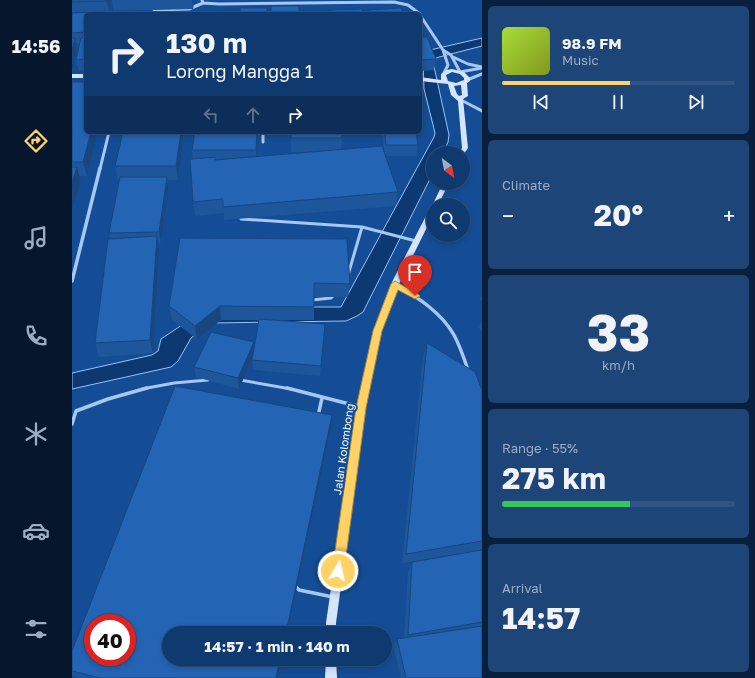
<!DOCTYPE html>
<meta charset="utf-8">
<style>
body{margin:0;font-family:"Golos Text",sans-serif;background:#1d4578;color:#f1f3f6;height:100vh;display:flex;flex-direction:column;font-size:15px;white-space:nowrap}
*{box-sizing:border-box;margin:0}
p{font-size:13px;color:#9badc3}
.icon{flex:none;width:22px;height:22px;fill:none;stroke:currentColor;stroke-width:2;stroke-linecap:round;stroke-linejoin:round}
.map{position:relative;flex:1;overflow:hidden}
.details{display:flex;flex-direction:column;gap:6px;padding:6px;background:#08203e;width:273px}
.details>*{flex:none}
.hud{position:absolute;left:12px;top:12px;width:338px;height:122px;border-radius:6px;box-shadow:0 2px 6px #0003,0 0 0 1px #2f5483;background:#0f3a70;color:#f1f3f6;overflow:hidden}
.needle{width:26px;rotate:148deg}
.tools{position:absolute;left:354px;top:146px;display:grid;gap:8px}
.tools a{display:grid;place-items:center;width:44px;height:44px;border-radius:50%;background:#0f3a70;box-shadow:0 2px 6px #0003,0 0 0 1px #2f5483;font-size:20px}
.speed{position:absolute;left:12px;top:614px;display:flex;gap:8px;font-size:20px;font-weight:700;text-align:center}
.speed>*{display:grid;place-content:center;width:52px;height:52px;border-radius:50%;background:#0f3a70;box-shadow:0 2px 6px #0003,0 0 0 1px #2f5483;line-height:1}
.speed .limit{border:6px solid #d22;background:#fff;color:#111}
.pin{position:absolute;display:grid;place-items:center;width:34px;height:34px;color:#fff;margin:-41px -17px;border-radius:50% 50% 50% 0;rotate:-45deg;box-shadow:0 0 4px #0007}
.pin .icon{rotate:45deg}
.me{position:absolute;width:44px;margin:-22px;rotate:9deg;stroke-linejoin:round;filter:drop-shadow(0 0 3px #0008)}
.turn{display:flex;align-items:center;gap:14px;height:84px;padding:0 16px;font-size:18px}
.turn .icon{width:52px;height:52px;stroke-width:2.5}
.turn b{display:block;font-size:28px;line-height:34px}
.lanes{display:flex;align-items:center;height:38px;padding:0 16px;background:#0003;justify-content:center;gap:20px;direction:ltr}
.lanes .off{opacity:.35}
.big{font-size:30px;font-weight:700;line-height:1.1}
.details .card{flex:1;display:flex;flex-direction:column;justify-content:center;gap:6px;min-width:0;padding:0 14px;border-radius:6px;background:#1d4578}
.details .dial{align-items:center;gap:0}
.dial b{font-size:52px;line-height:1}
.song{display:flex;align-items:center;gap:12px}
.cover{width:48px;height:48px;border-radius:6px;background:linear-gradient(135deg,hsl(80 70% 55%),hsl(70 70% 35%))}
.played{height:4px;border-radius:2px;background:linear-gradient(90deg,#ffd266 55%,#2f5483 55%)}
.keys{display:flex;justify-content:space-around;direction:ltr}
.heat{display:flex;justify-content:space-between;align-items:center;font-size:22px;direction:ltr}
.charge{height:6px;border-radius:3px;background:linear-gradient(90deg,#34c759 55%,#2f5483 0)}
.trip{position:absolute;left:90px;top:626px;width:230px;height:40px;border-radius:20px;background:#0f3a70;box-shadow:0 2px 6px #0003,0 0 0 1px #2f5483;font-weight:700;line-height:40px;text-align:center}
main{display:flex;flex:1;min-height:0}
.tab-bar{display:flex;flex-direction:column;width:72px;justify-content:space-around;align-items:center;background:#06172d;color:#9badc3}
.tab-bar .icon{width:28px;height:28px}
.tab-bar .selected{color:#ffd266}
.tab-bar b{font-size:18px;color:#f1f3f6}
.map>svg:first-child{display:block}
</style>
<main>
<nav class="tab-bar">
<b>14:56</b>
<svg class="icon selected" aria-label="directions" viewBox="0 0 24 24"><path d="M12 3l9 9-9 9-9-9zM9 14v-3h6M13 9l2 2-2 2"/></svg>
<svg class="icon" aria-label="music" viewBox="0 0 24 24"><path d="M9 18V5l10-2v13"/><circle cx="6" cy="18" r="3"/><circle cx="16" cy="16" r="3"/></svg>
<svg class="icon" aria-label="phone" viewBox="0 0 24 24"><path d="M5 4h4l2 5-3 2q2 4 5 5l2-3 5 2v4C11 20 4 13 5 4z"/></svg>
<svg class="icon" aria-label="climate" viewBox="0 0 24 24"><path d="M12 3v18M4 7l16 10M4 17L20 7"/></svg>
<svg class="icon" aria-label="car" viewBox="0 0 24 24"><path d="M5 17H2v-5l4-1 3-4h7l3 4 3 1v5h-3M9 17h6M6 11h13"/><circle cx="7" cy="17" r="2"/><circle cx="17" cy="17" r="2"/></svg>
<svg class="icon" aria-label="filters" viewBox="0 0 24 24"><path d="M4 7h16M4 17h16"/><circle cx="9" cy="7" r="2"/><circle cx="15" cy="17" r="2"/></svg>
</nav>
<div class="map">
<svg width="410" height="678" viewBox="0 0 410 678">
<rect width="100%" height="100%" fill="#144d95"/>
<path fill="#0d3972" stroke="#97c3f5" d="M410 38V46L367 57 362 59 361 62 377 135 376 142 371 153H361V173L291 312 285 316 274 321 139 323 119 338 106 361 99 367 0 389V373L80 355 86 351 89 339 137 307H269L362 137 363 133 352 89 351 59 358 50Z"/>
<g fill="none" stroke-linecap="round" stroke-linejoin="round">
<path stroke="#a5c8f2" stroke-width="3" d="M169 219 290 227 344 241
M276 275 290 227
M240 300 259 298 262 295
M168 380 219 389
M70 389 102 383 136 380"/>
<path stroke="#a5c8f2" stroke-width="3.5" d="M215 388 289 407
M246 416 250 398
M0 424 4 411 36 399 75 388
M223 586 227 590 261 597"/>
<path stroke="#a5c8f2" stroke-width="3" d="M130 0 131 3 147 4 322 2 336 5 348 14
M82 10 117 9 131 3
M348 15 371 50 376 65 372 73
M371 50 379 55 388 72 410 68
M381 57 396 64 410 67
M395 80 410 74
M389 100 410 111
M191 132V142
M28 169 37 132"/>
<path stroke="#a5c8f2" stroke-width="3.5" d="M0 281 28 168
M323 284C345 297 369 312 382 335 388 346 392 358 396 370"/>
<path fill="#d4e5fc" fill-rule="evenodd" d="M380 69 392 72 398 78V81L395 83 396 96 391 99 396 148 391 155V153H387L390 148 386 101 379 95 376 84 348 81V77L369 80V74L375 70ZM380 72 388 74 392 78V80L384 83 376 81 374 75ZM389 85 390 95 387 96 385 94 382 86Z
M0 74H14V78H0Z
M371 183H377L366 205H361V215L327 284 309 331 293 408 264 623V633H254V623L285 408 301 331 319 284 358 208 360 206Z
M254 659H264L265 678H253Z"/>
</g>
<path fill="#1e569b" d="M0 0H39L37 11 0 12Z
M40 0H122L121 9 42 11Z
M0 13 14 14V70L7 71 4 60 7 43H4L5 49 1 71H0Z
M348 37 364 59 362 70 348 71Z
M0 82 14 132H26L15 176H8L9 181 0 211Z
M51 132H112L106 180H95L96 188 89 243 86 244 87 250 81 353 27 357 23 343 38 239 37 233 48 180H46L43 166Z
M186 132 185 156 234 152H219V132H269L270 138 269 150 312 153 310 132H344L346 145 344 156H313L326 192 323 206 152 220V213L123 216 121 202V159L120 150Z
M108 238 278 284 276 297H242V320H205L253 324 248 376 181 370 180 360 181 356 167 389 124 377 122 367 182 342V349L187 320H149L125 339 100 320 97 306Z
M410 294V301L408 300Z
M410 320V333L407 327Z
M355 343 410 390V678H329L321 646 325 639 332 638 336 572 340 562 402 552 330 563 351 356Z
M259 428 215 633H97L210 659 206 678H8L0 676V651Z"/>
<path fill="#18467e" d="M35 0H39L37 11 35 1Z
M120 0H122L121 9Z
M3 38 5 49 1 71 0 67V51Z
M19 132H26L15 176 11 162Z
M109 132H112L106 180 104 166Z
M185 132H186L185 164 184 150Z
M5 167 9 181 0 211V184Z
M95 177 96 188 89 243 87 232Z
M85 236 87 250 81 353 78 340Z
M148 306 149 320 125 339 123 326Z
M182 342V353L167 389 166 378Z
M260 415 259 428 215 633H214Z
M208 659H210L206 678H204Z"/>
<path fill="#2364b4" stroke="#18467e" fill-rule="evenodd" d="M0 0H35V1L0 2Z
M199 6H227V14H199Z
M168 8H195V14H168Z
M329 8 331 14H298L297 10Z
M290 9 292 14H259L258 10Z
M165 11V14H133V12Z
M23 12V14H14V32L0 33V13Z
M66 12V14H34V13Z
M130 12V14H71V13Z
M256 13V14H232Z
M14 37V59L4 60 9 38Z
M348 37H355L364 59 348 60Z
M0 38H3L0 51Z
M0 82H14V132H19L11 162H0Z
M51 132H109L104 166H43Z
M123 132H185L184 150H120Z
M219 132H269L270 138H219Z
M313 132H344L346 145H314Z
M310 146 326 192 151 207V199L121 202 118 159 143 157V160Z
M0 167H5L0 184Z
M48 177H95L87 232 37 233Z
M85 236 78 340 23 343 36 239Z
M108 238 275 239 278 284 242 283V307L148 306 123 326 97 306Z
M187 319 253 324 249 366 180 360Z
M139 332 182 342 166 378 122 367Z
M355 343 403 372 410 390V541L334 554Z
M103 386 260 415 214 633H97V659H208L204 678H28L0 671V651ZM21 623H55V657H21Z
M410 550V622L336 635 340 562Z
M410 626V678H334L325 639Z"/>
<path fill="#ffd266" stroke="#a68842" d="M323 281 346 294 348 296 343 299 326 290 310 331 294 408 272 571 270 575 266 577 262 575 260 571 284 408 301 331 319 284Z"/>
<g text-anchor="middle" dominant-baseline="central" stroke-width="4" stroke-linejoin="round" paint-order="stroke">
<g font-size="11" fill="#fff" stroke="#144d95">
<text transform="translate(271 449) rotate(-82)">Jalan Kolombong</text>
</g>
</g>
</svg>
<div class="tools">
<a><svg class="needle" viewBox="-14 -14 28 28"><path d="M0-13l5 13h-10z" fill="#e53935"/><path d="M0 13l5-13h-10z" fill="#9badc3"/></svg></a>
<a><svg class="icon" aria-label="search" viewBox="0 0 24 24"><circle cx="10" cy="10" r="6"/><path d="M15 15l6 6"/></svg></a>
</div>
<div class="speed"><div class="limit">40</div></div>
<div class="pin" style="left:343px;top:296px;background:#d93025"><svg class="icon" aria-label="arrive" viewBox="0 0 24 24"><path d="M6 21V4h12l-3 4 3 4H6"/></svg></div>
<svg class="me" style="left:266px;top:571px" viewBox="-20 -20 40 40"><circle r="17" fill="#ffd266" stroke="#fff" stroke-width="3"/><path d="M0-11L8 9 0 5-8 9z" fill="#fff"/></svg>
<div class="trip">14:57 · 1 min · 140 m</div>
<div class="hud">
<div class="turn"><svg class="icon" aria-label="right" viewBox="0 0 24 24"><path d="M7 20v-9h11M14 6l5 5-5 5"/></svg><div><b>130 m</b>Lorong Mangga 1</div></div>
<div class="lanes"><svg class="icon off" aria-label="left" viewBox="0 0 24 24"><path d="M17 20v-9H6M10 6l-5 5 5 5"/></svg><svg class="icon off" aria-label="ahead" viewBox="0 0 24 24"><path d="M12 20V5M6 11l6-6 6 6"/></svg><svg class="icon" aria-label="right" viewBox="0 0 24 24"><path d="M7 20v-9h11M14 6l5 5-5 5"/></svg></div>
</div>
</div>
<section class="details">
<div class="card">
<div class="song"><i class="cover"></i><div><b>98.9 FM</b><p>Music</p></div></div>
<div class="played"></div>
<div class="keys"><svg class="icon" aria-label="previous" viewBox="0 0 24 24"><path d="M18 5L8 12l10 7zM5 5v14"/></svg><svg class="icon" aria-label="pause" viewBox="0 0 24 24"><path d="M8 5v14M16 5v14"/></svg><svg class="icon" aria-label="next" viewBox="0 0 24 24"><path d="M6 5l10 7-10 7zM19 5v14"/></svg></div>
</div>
<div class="card"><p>Climate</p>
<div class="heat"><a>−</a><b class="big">20°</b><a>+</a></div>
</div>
<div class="card dial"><b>33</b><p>km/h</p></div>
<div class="card"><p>Range · 55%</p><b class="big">275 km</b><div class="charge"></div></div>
<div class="card"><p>Arrival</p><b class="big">14:57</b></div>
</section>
</main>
